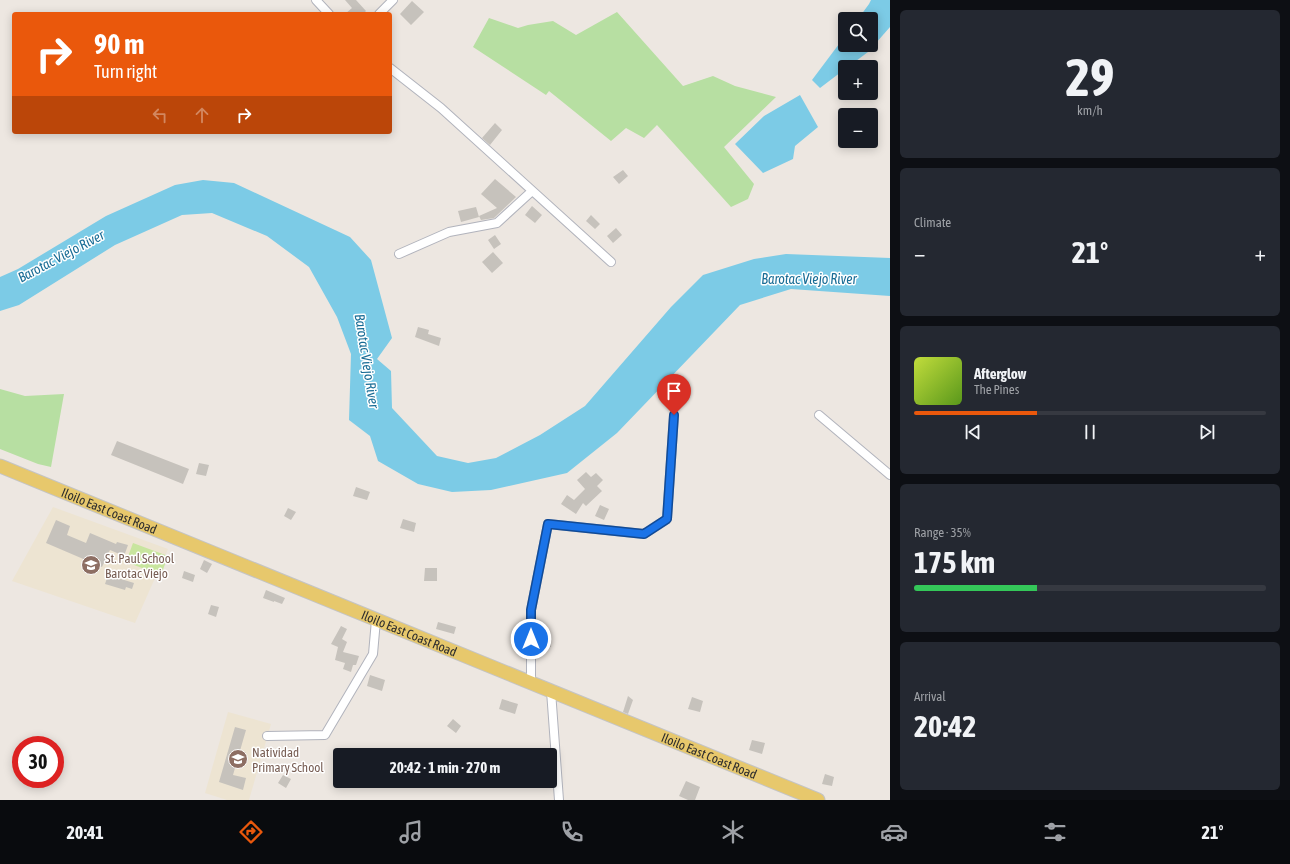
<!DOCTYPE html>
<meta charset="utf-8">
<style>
body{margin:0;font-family:"Asap Condensed",sans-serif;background:#242831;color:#f1f3f6;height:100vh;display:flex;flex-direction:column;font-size:15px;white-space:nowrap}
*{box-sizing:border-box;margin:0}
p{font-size:13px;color:#9ea1a6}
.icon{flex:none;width:22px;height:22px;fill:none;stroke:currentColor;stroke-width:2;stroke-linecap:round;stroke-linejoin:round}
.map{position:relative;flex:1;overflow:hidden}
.details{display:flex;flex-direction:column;gap:10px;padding:10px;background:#0d0f14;width:400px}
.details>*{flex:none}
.guide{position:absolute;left:12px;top:12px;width:380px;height:122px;border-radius:4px;box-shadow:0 2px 10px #0003;background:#ea580c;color:#fff;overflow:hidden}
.buttons{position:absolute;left:838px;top:12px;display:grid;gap:8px}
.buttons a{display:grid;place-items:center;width:40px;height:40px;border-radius:4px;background:#171b24;box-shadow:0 2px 10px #0003;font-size:20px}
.speed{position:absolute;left:12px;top:736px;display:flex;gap:8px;font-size:20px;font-weight:700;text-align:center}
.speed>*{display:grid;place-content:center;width:52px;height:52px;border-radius:50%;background:#171b24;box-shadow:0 2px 10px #0003;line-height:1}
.speed .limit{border:6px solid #d22;background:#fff;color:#111}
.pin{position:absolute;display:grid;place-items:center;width:34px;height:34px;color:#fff;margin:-41px -17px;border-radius:50% 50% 50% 0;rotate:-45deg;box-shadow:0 0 4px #0007}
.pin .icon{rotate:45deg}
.me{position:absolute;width:44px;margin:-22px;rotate:0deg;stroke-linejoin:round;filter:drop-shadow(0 0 3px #0008)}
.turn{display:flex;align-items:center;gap:14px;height:84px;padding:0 16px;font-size:18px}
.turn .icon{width:52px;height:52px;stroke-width:2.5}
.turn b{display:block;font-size:28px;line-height:34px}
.lanes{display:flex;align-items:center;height:38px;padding:0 16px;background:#0003;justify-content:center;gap:20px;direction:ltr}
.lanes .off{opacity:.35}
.big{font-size:30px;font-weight:700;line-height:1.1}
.details .card{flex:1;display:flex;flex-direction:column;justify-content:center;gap:6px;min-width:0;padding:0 14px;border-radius:6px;background:#242831}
.details .dial{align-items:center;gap:0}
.dial b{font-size:52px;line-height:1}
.song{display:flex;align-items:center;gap:12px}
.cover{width:48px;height:48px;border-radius:6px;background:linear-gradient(135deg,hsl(70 70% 55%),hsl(90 70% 35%))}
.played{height:4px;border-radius:2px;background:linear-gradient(90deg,#ea580c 35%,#363941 35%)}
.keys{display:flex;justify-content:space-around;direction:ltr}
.heat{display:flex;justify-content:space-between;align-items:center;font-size:22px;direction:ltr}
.charge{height:6px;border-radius:3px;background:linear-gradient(90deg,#34c759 35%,#363941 0)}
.trip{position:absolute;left:333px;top:748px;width:224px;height:40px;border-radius:4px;background:#171b24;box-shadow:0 2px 10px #0003;font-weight:700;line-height:40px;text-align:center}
.tabs{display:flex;height:64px;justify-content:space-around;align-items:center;background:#090b0e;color:#9ea1a6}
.tabs .icon{width:28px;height:28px}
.tabs .on{color:#ea580c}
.tabs b{font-size:18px;color:#f1f3f6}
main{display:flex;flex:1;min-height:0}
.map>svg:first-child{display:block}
</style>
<main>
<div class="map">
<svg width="890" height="800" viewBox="0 0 890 800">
<rect width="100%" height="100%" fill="#ede7e1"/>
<path fill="#ede4d2" d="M53 507 168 549 135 623 12 581Z
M228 712 271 724 249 800H227L205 793Z"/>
<path fill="#b7dfa2" d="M617 12 683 86 713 76 735 86 776 97 724 147 754 184 748 199 731 207 657 125 644 138 626 128 611 141 549 91 546 95 473 47 489 18 518 28 528 25 553 21 576 35Z
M0 389 25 396 64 394 51 467 38 464 0 449Z"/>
<path fill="#c8e59e" d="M133 543 168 556 161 575 126 562Z"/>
<path fill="#7ccbe6" d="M871 0H890V27L868 52 848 67H845V69L820 88 812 80 845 36V45H871V19H858L869 4Z
M800 95 818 127 795 146 793 159 763 173 735 144 764 116Z
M203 180 234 183 350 237 371 260 392 338 377 359 391 371 392 408 437 456 468 463 496 458 540 435 585 406 671 307 703 275 754 259 786 254 890 258V296L791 289 740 305 617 433 567 473 491 490 452 492 418 484 378 461 370 436 349 420 351 354 337 317 309 267 267 236 212 213 182 215 115 245 19 305 0 311V277L18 269 106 216 175 185Z"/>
<path fill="#c6c2bc" d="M345 0H356L366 11 363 14H345L352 8Z
M412 1 424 12 411 25 400 14Z
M495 123 502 130 490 145 482 138Z
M623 170 628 176 619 184 613 177Z
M495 179 516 197 494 218 481 220 479 216 497 208 481 194Z
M532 206 542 215 535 223 525 215Z
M476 207 479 217 461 222 458 211Z
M591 215 600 224 595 229 586 221Z
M616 228 622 235 613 243 607 236Z
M495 235 501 244 494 249 488 240Z
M493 252 503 263 492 273 482 262Z
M418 327 429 330 428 334 441 338 439 346 415 337Z
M117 441 189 469 183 484 111 455Z
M199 463 209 465 206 476 196 474Z
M586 472 591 477 596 473 603 480 597 486 602 491 586 506 583 503 576 514 561 504 567 495 574 500 585 489 577 480Z
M356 487 370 492 367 500 353 496Z
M600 505 609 509 604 520 595 516Z
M288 508 296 512 291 520 284 516Z
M403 519 416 523 414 532 400 528Z
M56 520 70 526 67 535 86 543 90 533 116 544 117 542 128 545 124 556 110 550 102 567 46 543Z
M204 560 212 564 207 573 200 569Z
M425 568H437V581H424Z
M184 571 195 575 193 582 182 578Z
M108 575 134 583 132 589 126 587 125 590 105 584Z
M266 590 285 598 282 604 274 601V602L263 598Z
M211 605 219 607 216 617 208 614Z
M438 622 456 627 454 634 436 629Z
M341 626 347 629 342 639 347 642 343 652 359 656 356 665H353L351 672 343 669 345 663 335 660 338 647 331 644Z
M549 639 551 647 537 648 536 641Z
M370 675 385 680 382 691 367 686Z
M628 696 633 700 628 714 623 712Z
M692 697 703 701 700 712 688 709Z
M502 699 518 704 515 714 499 709Z
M453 719 461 726 456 733 447 726Z
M235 727 246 730 233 775 246 778 243 790 219 782Z
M752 740 765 743 762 754 749 750Z
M825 774 834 777 832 786 822 784Z
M283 775 291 779 286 788 278 783Z
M686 781 700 787 695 800H688L679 796Z"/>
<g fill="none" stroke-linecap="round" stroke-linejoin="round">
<defs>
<path id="minor" d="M316 0 329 14
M379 14 393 0
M390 68 441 108 611 262
M399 254 449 232 497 223 532 191
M819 415 890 475
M531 683V610L548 524 644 534 667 519 674 415
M551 691 559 800
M267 736 325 735 373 654 376 620"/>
<g id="primary">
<path id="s1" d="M0 466 818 800"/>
</g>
</defs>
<use href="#minor" stroke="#b1b3bc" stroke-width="10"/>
<use href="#primary" stroke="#c4c4c4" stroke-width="15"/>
<use href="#minor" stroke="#fff" stroke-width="8"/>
<use href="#primary" stroke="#e7c86c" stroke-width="13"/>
</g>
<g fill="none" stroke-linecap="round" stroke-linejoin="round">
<defs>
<path id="route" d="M531 639V610L548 524 644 534 667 519 674 415"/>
</defs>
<use href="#route" stroke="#114b97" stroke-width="10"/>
<use href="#route" stroke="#1a73e8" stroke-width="7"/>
</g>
<defs>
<symbol id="school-disc" viewBox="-11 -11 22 22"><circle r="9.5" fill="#8d6e63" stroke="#fff"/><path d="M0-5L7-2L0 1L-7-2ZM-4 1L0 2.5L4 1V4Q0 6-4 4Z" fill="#fff"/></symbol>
</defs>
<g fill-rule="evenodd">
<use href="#school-disc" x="80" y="554" width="22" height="22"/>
<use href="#school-disc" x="227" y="748" width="22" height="22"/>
</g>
<g text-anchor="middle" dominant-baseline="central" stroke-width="3" stroke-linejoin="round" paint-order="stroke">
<g font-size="13" fill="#2d2d2d" stroke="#fff">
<text stroke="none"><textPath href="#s1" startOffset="118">Iloilo East Coast Road</textPath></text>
<text stroke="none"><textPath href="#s1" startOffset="442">Iloilo East Coast Road</textPath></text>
<text stroke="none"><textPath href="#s1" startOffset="766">Iloilo East Coast Road</textPath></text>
</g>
<g font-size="13" fill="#785e54" stroke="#fff" text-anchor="start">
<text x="105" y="558">St. Paul School<tspan x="105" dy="15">Barotac Viejo</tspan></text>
<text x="252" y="752">Natividad<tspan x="252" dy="15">Primary School</tspan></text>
</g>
<g font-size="14" font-style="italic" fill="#186c95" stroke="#fff">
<text transform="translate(61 256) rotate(-28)">Barotac Viejo River</text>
<text x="809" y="279">Barotac Viejo River</text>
<text transform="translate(367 361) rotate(81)">Barotac Viejo River</text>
</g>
</g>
</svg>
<div class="buttons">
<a><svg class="icon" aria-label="search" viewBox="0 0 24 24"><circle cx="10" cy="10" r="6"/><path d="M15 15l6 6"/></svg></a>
<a>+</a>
<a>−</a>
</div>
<div class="speed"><div class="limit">30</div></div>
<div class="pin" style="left:674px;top:415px;background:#d93025"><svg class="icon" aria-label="arrive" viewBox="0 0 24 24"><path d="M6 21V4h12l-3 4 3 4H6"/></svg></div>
<svg class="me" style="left:531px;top:639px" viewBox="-20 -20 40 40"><circle r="17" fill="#1a73e8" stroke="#fff" stroke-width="3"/><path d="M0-11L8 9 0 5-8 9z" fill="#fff"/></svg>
<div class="trip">20:42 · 1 min · 270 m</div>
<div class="guide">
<div class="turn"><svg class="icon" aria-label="right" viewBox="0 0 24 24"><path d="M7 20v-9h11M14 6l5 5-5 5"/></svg><div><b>90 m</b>Turn right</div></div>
<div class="lanes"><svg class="icon off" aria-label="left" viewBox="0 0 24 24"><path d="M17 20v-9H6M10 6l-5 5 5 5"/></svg><svg class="icon off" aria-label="ahead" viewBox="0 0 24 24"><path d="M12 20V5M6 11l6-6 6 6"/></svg><svg class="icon" aria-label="right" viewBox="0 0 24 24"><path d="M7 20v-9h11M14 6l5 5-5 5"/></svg></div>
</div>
</div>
<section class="details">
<div class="card dial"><b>29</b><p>km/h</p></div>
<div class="card"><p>Climate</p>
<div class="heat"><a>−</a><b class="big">21°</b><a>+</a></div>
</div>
<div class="card">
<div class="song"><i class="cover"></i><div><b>Afterglow</b><p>The Pines</p></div></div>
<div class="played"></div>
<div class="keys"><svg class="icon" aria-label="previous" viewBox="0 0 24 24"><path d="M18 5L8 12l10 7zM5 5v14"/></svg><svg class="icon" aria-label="pause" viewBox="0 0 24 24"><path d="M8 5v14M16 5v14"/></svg><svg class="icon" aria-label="next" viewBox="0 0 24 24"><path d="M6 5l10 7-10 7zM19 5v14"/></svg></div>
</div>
<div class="card"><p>Range · 35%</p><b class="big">175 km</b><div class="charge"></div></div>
<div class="card"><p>Arrival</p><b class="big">20:42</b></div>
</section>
</main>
<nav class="tabs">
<b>20:41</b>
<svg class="icon on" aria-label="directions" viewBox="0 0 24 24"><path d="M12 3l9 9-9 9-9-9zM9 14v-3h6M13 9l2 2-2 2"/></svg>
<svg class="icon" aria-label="music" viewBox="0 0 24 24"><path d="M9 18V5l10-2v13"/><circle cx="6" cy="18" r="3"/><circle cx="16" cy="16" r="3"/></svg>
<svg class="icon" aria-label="phone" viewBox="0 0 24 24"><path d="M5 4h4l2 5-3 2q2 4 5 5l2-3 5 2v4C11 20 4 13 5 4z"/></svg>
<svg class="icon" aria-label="climate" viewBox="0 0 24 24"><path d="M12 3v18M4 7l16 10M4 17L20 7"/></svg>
<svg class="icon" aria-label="car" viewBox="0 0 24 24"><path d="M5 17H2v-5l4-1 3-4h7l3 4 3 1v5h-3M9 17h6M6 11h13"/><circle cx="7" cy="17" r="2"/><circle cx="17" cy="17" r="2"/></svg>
<svg class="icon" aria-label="filters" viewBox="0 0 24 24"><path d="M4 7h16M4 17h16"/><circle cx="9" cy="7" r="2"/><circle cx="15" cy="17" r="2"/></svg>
<b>21°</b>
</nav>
